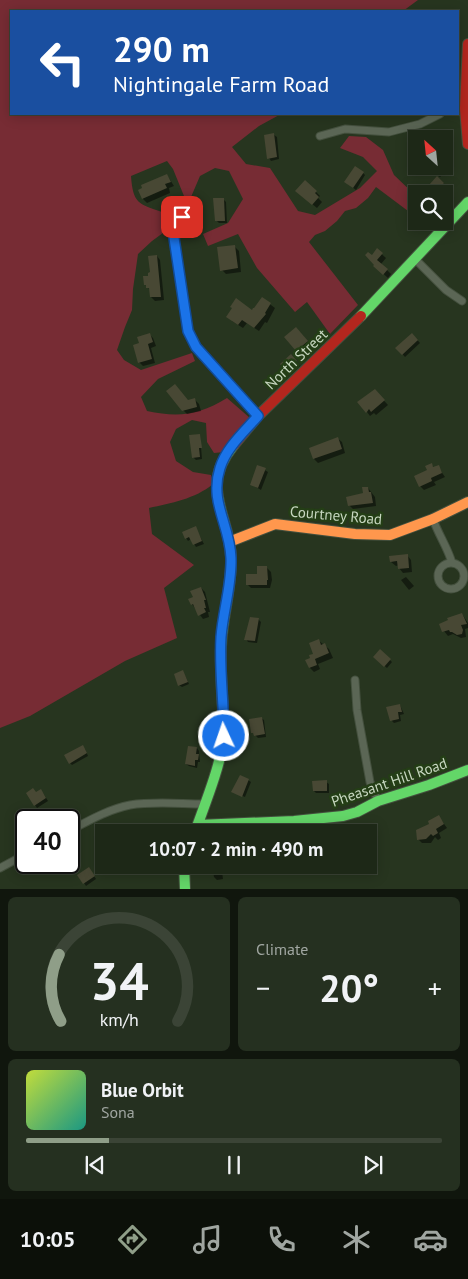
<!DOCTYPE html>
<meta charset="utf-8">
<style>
body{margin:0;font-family:"PT Sans",sans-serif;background:#253020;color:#f1f3f6;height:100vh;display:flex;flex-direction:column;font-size:19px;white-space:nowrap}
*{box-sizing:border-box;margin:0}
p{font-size:16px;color:#a0a6a1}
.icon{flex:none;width:28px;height:28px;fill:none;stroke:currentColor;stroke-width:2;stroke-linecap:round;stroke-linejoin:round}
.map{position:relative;height:889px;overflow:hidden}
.sheet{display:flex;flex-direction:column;gap:8px;padding:8px;background:#10160d;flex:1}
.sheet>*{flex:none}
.banner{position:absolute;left:10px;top:10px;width:449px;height:105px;border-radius:0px;box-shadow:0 2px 12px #0003,0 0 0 1px #3b4436;background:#1a4fa0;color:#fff;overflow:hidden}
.needle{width:32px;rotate:333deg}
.tools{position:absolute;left:408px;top:130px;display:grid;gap:10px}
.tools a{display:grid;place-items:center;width:45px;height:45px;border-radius:0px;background:#1d2817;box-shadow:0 2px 12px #0003,0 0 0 1px #3b4436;font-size:25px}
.speed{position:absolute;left:15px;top:809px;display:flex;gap:10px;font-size:25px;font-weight:700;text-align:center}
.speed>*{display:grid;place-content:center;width:65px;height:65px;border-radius:50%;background:#1d2817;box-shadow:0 2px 12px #0003,0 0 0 1px #3b4436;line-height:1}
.speed .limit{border:2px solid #111;border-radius:8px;background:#fff;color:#111}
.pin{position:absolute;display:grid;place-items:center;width:42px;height:42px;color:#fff;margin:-21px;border-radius:10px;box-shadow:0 2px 8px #0006}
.me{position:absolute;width:55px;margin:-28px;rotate:357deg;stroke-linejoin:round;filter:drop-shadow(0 0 4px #0008)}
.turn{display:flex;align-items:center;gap:18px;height:105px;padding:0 20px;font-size:22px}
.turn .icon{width:65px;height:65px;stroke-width:2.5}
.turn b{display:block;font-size:35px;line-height:42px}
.big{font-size:38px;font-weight:800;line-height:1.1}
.sheet .widget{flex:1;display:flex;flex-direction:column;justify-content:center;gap:8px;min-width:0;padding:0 18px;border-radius:8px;background:#253020}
.sheet .dial{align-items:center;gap:0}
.dial svg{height:130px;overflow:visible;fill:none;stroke:#3b4436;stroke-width:7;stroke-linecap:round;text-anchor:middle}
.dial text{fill:#f1f3f6;stroke:none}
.song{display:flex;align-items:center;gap:15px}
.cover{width:60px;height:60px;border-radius:8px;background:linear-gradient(135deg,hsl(70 70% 55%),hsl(170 70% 35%))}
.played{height:5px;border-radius:2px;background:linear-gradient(90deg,#8f9e88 20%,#3b4436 20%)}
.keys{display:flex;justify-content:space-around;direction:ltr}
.heat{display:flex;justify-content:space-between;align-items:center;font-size:28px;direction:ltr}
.sheet .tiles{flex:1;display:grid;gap:8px;grid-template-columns:1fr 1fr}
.widget:last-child{grid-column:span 2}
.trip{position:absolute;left:95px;top:824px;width:282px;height:50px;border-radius:0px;background:#1d2817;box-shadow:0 2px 12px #0003,0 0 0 1px #3b4436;font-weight:800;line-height:50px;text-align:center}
.dock{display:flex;height:80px;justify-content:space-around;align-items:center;background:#0c1009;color:#a0a6a1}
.dock .icon{width:35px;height:35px}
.dock .active{color:#8f9e88}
.dock b{font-size:22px;color:#f1f3f6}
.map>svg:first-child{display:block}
</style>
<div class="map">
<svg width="468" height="889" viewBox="0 0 468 889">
<rect width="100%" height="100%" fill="#27351f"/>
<path fill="#772c34" d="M0 0H418L403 11H11V114H281L259 126 232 147 246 164 270 168 298 211 315 215 360 188 377 171 363 157 340 148 349 136 366 137 383 150 394 175 416 196V217L376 187 368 198 356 208 345 211 337 221 325 231 315 235 309 242 358 305 330 334 307 302 295 312 257 268 238 234 208 246 203 234 228 223 243 199 229 171 215 168 200 176 191 197 184 196 173 169 167 161 131 176C133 203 138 204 162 212L167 230 152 241 138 254 133 289 132 310 125 327 117 350 124 360 141 370 192 353 195 361 158 379 141 397 147 411C179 418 199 415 227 398L250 418 224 452 214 453 207 442 206 423 192 420 176 429 170 442 176 461 193 472 211 475 213 484C195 499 171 503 149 508L152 534 194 565 164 588 177 638 125 661 30 716 0 728Z"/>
<path fill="#0007" d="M274 135 277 137 279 159 271 161 269 158Z
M444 158 449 160 450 167 443 168 442 166H444Z
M436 169 442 175 440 177 433 172Z
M363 173 365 175 356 190 348 184Z
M167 175 174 186 169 188 170 193 147 203 143 199 140 191Z
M437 178 446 186 439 194H427Z
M316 192 320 196 318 198 322 202 317 208 301 195Z
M224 200 226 202 227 223H219L216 220Z
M234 246 239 251 241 272 226 274 222 270Z
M377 250 386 258 381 264 391 274 388 278 379 270 372 257Z
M157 256 160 260 164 300 155 301 151 297V291L145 284 151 274Z
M263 299 275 308 267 323 265 322 259 331 247 323 243 328 232 321 252 311Z
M300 332 311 346 301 354 286 337Z
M149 334 153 338 156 346 151 348 155 363 143 366 139 362 141 344Z
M412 334 420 343 405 357 397 348Z
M295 360 300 366 291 374 287 370Z
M375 391 388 405 376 415 374 413 370 416 367 412Z
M195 400 199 404 201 411 187 414 183 410 189 402Z
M200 435 202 459 196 460 193 457 190 436Z
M337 438 342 442 345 453 318 463 314 459Z
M431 465 435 468 438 467 445 477 434 482 436 485 424 490 420 486Z
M258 466 268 472 261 490 251 484Z
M368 488 375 497 376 506 353 509 349 505 364 494Z
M195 527 204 544 196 547 191 539 188 541 186 538Z
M407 555 411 560 412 572 403 573 399 568V565L396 566 391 562Z
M267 568 271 572 272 580 270 588H251L247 584Z
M406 577 414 586 409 590 401 580Z
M201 588 205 592 210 612H208L209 617 203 619 192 604Z
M462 614 468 623V628L465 629 466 637 461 638 453 634 448 636 444 631Z
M258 619 261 622 257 643 248 642 246 639Z
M318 640 329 649 333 658 318 664 320 669 314 672 310 668 307 660 312 658 315 654Z
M380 651 392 662 387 668 374 657Z
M183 671 189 684 182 687 179 685Z
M400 705 404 714 400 715 401 721 394 723 392 721Z
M261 718 264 720 266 737 258 738 253 733Z
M197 748 199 751 200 762H198L197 768 189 766 186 764Z
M85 749 88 756 72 765 70 763Z
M248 780 251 782 245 797 233 792Z
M326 782 329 784V793H316L314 791Z
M43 793 48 801 37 808 35 805Z
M439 817 447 828 439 833 441 838 438 840 435 837 431 843H422L418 839Z
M154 828 161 830 163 832H153Z
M212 865H223L225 867 226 872H222L223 879 217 880 214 877Z
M91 871 96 879 86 886 84 883Z"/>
<path fill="#484834" d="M274 133 277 157 267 159 264 135Z
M355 166 364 172 353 188 344 182Z
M167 174 171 182 165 184 167 188 142 199 138 190 142 188 141 185Z
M437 176 444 183 435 194H421Z
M305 180 317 191 315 193 319 197 312 205 295 191Z
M213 198H224L225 221H215Z
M235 245 238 268 220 271 217 247Z
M377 248 383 253 377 260 388 269 383 275 373 266 374 265 365 255 368 252 372 255Z
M157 255 161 297H150L149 288H146V285H144L143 276H148V273L150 272 148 256Z
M262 297 271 303 265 313 266 314 254 328 242 320 238 325 226 317 232 308 230 307 236 298 252 310 253 308H254Z
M296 327 308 341 296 351 284 337Z
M150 333 153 342 148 344 152 359 138 363 133 345 139 343 137 337Z
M412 333 418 340 402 355 395 348Z
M291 354 297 361 286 371 280 364Z
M175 384 188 400 195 398 197 407 182 411 166 391Z
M375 389 385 400 371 412 369 409 366 413 357 402Z
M200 434 202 448H199L200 457 192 458 189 435Z
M338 437 342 449 313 459 309 448Z
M432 463 433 467 439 465 442 473 431 478 432 481 419 487 414 476 427 470 425 466Z
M257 465 266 468 258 488 250 485Z
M362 487H368L369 492H371L373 503 348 506 346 497 363 493Z
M196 526 202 541 193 545 189 537 185 539 182 532Z
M408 554 409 568 398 569 397 561 390 562 389 556Z
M257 566H267L268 580H267V585H246V574H257Z
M201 587 206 600H204L206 608H204L206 612 198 616 193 604 191 605 188 599 193 597 190 591Z
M462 613 467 624 461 625 463 630 462 634 457 635 452 632H450L449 630 442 632 439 624 448 620 447 618Z
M250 617 259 618 255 641 244 640Z
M319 639 321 645 325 643 329 653 315 659 317 665 309 668 305 660 310 658 309 655 313 654 309 643Z
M380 649 391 659 384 667 373 657Z
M183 670 188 682 178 686 174 674Z
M400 704 402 712H398L399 719 390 721 386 707Z
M262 717 265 734 254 736 253 733H251L249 719Z
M83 745 87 753 69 764 64 755Z
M188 746 197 747 196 754H199L198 760H195V766L185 764Z
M240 775 249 779 242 797 231 792Z
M327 780V791H313L312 781Z
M33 788 36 792 41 789 46 798 34 806 26 793Z
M439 815 444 824 436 829 438 833 433 836 431 834 426 839 417 840 416 830 429 824 428 821Z
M89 867 95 876 83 884 77 875Z"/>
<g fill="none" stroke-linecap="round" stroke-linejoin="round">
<defs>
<path id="street" d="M320 136 345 129 389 132 420 124 440 114
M183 217 174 238 188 331 196 347 258 416
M415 259 446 290 462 301
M433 519C438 534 448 548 452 563
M438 576a13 13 0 1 1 26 0a13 13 0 1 1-26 0Z
M355 680 357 710 370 782 378 801
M69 831C88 821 109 809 130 805 155 801 180 804 205 804
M0 868 26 854"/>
<path id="fast" d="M361 316 468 202
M198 825 294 821 343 816 357 812 378 801 429 785 468 770
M195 832C206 801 219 770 224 738 225 729 223 720 223 712 222 690 220 669 221 647 222 617 232 587 231 557 229 513 199 488 233 446
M184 865 185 889"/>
<path id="slow" d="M229 542 275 524 355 534 390 535 433 519 468 502"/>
<path id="jam" d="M468 44 465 108 468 144
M233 446 258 416 361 316"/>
</defs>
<use href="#street" stroke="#44503e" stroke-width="9"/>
<use href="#fast" stroke="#44503e" stroke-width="12"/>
<use href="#slow" stroke="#44503e" stroke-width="12"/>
<use href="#jam" stroke="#44503e" stroke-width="12"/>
<use href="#street" stroke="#5b6655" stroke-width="7"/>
<use href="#fast" stroke="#63d668" stroke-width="10"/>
<use href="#slow" stroke="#ff974d" stroke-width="10"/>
<use href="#jam" stroke="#b3261e" stroke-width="10"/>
</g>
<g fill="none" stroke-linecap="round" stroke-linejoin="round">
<defs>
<path id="route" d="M182 217 174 238 188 331 196 347 258 416C244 432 226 448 220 468 209 502 230 525 231 558 232 584 223 611 221 637 219 670 224 703 224 736"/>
</defs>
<use href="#route" stroke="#114b97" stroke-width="12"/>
<use href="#route" stroke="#1a73e8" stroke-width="9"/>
</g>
<g text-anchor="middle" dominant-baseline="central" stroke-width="5" stroke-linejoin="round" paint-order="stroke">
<g font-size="15" fill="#c7d7c0" stroke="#243e16">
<text transform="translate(296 359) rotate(-44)">North Street</text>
<text transform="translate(336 515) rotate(5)">Courtney Road</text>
<text transform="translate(389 782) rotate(-19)">Pheasant Hill Road</text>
</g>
</g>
</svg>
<div class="tools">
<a><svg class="needle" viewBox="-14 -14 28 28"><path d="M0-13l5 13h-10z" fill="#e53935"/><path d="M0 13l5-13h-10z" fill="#a0a6a1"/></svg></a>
<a><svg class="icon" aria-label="search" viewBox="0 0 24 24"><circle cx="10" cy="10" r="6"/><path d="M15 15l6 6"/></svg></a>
</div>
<div class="speed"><div class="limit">40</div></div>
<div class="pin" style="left:182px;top:217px;background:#d93025"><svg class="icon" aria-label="arrive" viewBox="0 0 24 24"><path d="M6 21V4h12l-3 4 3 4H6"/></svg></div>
<svg class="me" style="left:224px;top:736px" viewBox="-20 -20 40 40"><circle r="17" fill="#1a73e8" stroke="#fff" stroke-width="3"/><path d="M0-11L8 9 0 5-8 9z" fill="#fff"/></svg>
<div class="trip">10:07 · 2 min · 490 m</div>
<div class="banner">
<div class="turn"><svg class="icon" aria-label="left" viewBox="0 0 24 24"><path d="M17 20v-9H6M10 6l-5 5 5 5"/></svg><div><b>290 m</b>Nightingale Farm Road</div></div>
</div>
</div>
<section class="sheet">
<div class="tiles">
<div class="widget dial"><svg viewBox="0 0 100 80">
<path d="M14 69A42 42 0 1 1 86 69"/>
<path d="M14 69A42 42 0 0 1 13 28" stroke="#8f9e88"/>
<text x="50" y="56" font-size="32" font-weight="700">34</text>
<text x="50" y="72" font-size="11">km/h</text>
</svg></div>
<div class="widget"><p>Climate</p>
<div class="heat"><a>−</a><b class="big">20°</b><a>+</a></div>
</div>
<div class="widget">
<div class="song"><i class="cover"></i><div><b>Blue Orbit</b><p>Sona</p></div></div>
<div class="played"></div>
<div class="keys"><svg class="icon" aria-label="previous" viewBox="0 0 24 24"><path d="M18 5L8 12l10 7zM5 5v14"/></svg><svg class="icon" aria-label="pause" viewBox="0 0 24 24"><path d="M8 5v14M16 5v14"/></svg><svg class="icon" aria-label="next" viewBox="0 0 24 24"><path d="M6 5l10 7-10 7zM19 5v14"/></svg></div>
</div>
</div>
</section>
<nav class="dock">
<b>10:05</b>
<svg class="icon active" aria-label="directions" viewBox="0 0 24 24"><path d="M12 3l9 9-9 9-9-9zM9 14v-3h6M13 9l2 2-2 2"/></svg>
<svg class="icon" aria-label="music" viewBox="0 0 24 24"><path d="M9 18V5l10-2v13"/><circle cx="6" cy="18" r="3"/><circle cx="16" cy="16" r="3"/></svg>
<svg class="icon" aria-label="phone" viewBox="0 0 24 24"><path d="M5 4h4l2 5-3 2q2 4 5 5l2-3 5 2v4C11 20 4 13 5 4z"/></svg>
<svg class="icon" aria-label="climate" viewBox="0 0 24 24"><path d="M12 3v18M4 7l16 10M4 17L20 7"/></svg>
<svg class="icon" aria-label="car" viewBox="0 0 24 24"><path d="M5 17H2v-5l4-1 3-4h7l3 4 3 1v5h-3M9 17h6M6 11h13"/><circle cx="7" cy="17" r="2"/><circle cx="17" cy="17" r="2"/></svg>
</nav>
